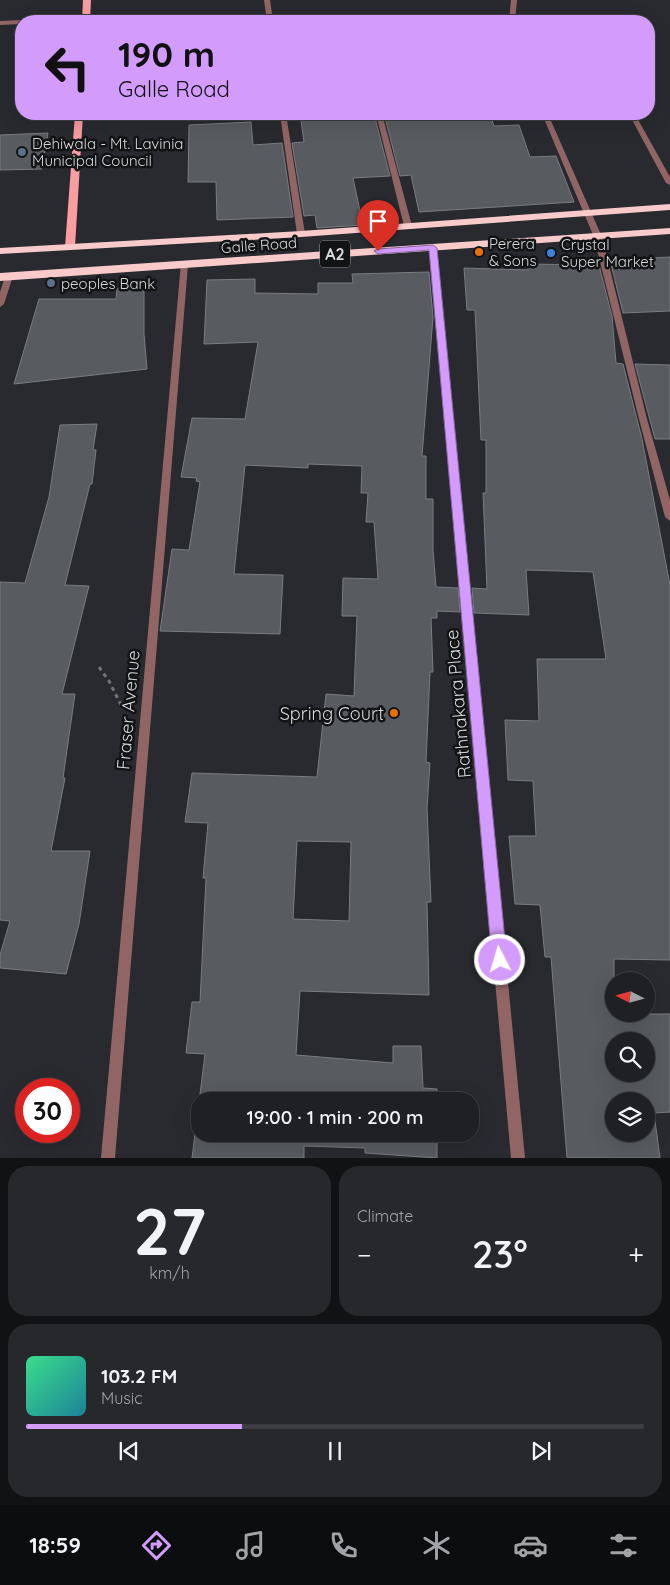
<!DOCTYPE html>
<meta charset="utf-8">
<style>
body{margin:0;font-family:Quicksand,sans-serif;background:#26282b;color:#f1f3f6;height:100vh;display:flex;flex-direction:column;font-size:19px;white-space:nowrap}
*{box-sizing:border-box;margin:0}
p{font-size:16px;color:#a1a3a6}
.icon{flex:none;width:28px;height:28px;fill:none;stroke:currentColor;stroke-width:2;stroke-linecap:round;stroke-linejoin:round}
.map{position:relative;height:1158px;overflow:hidden}
.panel{display:flex;flex-direction:column;gap:8px;padding:8px;background:#101213;flex:1}
.panel>*{flex:none}
.hud{position:absolute;left:15px;top:15px;width:640px;height:105px;border-radius:20px;box-shadow:0 5px 20px #0002,0 0 0 1px #3c3e41;background:#d39cfc;color:#111;overflow:hidden}
.needle{width:32px;rotate:276deg}
.fabs{position:absolute;left:605px;top:972px;display:grid;gap:10px}
.fabs a{display:grid;place-items:center;width:50px;height:50px;border-radius:50%;background:#1e2023;box-shadow:0 5px 20px #0002,0 0 0 1px #3c3e41;font-size:25px}
.speed{position:absolute;left:15px;top:1078px;display:flex;gap:10px;font-size:25px;font-weight:700;text-align:center}
.speed>*{display:grid;place-content:center;width:65px;height:65px;border-radius:50%;background:#1e2023;box-shadow:0 5px 20px #0002,0 0 0 1px #3c3e41;line-height:1}
.speed .limit{border:8px solid #d22;background:#fff;color:#111}
.pin{position:absolute;display:grid;place-items:center;width:42px;height:42px;color:#fff;margin:-51px -21px;border-radius:50% 50% 50% 0;rotate:-45deg;box-shadow:0 0 5px #0007}
.pin .icon{rotate:45deg}
.me{position:absolute;width:55px;margin:-28px;rotate:355deg;stroke-linejoin:round;filter:drop-shadow(0 0 4px #0008)}
.turn{display:flex;align-items:center;gap:18px;height:105px;padding:0 20px;font-size:22px}
.turn .icon{width:65px;height:65px;stroke-width:2.5}
.turn b{display:block;font-size:35px;line-height:42px}
.big{font-size:38px;font-weight:600;line-height:1.1}
.panel .tile{flex:1;display:flex;flex-direction:column;justify-content:center;gap:8px;min-width:0;padding:0 18px;border-radius:20px;background:#26282b}
.panel .dial{align-items:center;gap:0}
.dial b{font-size:65px;line-height:1}
.song{display:flex;align-items:center;gap:15px}
.cover{width:60px;height:60px;border-radius:8px;background:linear-gradient(135deg,hsl(150 70% 55%),hsl(190 70% 35%))}
.played{height:5px;border-radius:2px;background:linear-gradient(90deg,#d39cfc 35%,#3c3e41 35%)}
.keys{display:flex;justify-content:space-around;direction:ltr}
.heat{display:flex;justify-content:space-between;align-items:center;font-size:28px;direction:ltr}
.panel .tiles{flex:1;display:grid;gap:8px;grid-template-columns:1fr 1fr}
.tile:last-child{grid-column:span 2}
.trip{position:absolute;left:191px;top:1092px;width:288px;height:50px;border-radius:20px;background:#1e2023;box-shadow:0 5px 20px #0002,0 0 0 1px #3c3e41;font-weight:600;line-height:50px;text-align:center}
.dock{display:flex;height:80px;justify-content:space-around;align-items:center;background:#0c0d0e;color:#a1a3a6}
.dock .icon{width:35px;height:35px}
.dock .selected{color:#d39cfc}
.dock b{font-size:22px;color:#f1f3f6}
.map>svg:first-child{display:block}
</style>
<div class="map">
<svg width="670" height="1158" viewBox="0 0 670 1158">
<rect width="100%" height="100%" fill="#282a2f"/>
<path fill="#585b60" stroke="#797c81" fill-rule="evenodd" d="M300 114H374L390 176 353 178 363 225 317 228 315 215 304 216 292 143 304 142Z
M384 114H490L494 126 519 125 530 157 556 156 574 202 419 212 411 175 400 176Z
M251 122 253 145 282 143 293 217 217 220 216 182H188L189 125Z
M48 133 42 169 0 170V135Z
M670 257V311L623 313 610 260Z
M527 264 599 265 612 316 616 363 623 364 642 439 670 585V960L614 959V1014H670V1112L654 1113 660 1158H567L551 957H545L540 905 515 904 509 836H536L533 781 508 780 505 720 539 721 537 659H606L593 572 526 570 529 615 474 613 472 588 487 589 483 493H486V440H481L475 310H467L464 268 528 270ZM614 1041H646V1074H614ZM614 1101H646V1134H614Z
M429 272 433 317 422 456H426V499H433V550L436 587 458 588 460 612 437 611V618H431L433 672H430L426 762 430 763 427 808 431 902H427L429 995 300 991 296 1055 393 1063V1046H421L423 1088 437 1089V1101H200V1134H437V1158L365 1153V1148L304 1146V1158H192L205 1054 186 1053 192 1002H200L206 878H203L208 823 185 822 192 773 317 777 326 694 354 696 357 616H342L343 578 378 579 374 522H366L368 493H361L362 466 308 464V468L245 465 234 574 283 575 280 634 160 631 172 549 189 550 200 482 196 481 197 478 181 477 192 418 245 419 258 342 204 344 207 280 255 279V293L318 294V283H353L352 274ZM297 841 351 842 349 921 293 919Z
M144 287V334L147 369 14 384 39 299H116L117 288Z
M635 364 670 365V439H655Z
M97 424 93 450H96L92 484H90L65 585 89 586 62 694H75L63 778H65L51 851H90L79 924 66 974 0 968V955L10 921 0 920V582L25 583 49 497 60 425Z"/>
<g fill="none" stroke-linecap="round" stroke-linejoin="round">
<path stroke="#707276" stroke-width="3" stroke-dasharray="4 4" stroke-linecap="butt" d="M99 667 109 681 123 709"/>
<path fill="#926565" fill-rule="evenodd" d="M631 115 636 116 670 177V185L666 183 630 116Z"/>
<path fill="#926565" fill-rule="evenodd" d="M264 0H270L273 21H267Z
M511 0H517L515 21H509Z
M86 17 88 18V20L28 21 31 19Z
M0 21 21 20 24 21H21V24L0 25Z
M280 114H286L305 234 301 236 297 234Z
M376 114H382L412 226 411 228H408L404 226Z
M542 114H548L602 237 647 419 670 500V521L665 517 639 419 594 237Z
M430 246H436L437 248 525 1158H511L429 248Z
M181 263H184L188 265 115 1158H101Z
M6 274H12L13 276 4 304 0 307V292Z"/>
<path fill="#f99da0" fill-rule="evenodd" d="M83 0H91L90 21H82Z
M75 114H83L75 247 70 250 65 247Z"/>
<path fill="#f8caca" fill-rule="evenodd" d="M670 204V210L301 237 0 254V248L301 231Z
M670 228V234L0 281V273Z"/>
</g>
<path fill="#d39cfc" stroke="#8965a4" d="M433 245 437 248 507 960 505 965 500 967 495 965 492 960 429 250 378 254 374 251 378 249Z"/>
<g fill="#5c6f8a" stroke="#121315" stroke-width="2">
<circle cx="22" cy="152" r="5"/>
<circle cx="51" cy="283" r="5"/>
</g>
<g fill="#e8710a" stroke="#121315" stroke-width="2">
<circle cx="479" cy="252" r="5"/>
<circle cx="394" cy="713" r="5"/>
</g>
<circle fill="#3f7fe0" stroke="#121315" stroke-width="2" cx="551" cy="253" r="5"/>
<g text-anchor="middle" dominant-baseline="central" stroke-width="5" stroke-linejoin="round" paint-order="stroke">
<g font-size="15" fill="#d6d8da" stroke="#121315" text-anchor="start">
<text x="32" y="143">Dehiwala - Mt. Lavinia<tspan x="32" dy="17">Municipal Council</tspan></text>
<text x="489" y="243">Perera<tspan x="489" dy="17">&amp; Sons</tspan></text>
<text x="561" y="244">Crystal<tspan x="561" dy="17">Super Market</tspan></text>
<text x="61" y="283">peoples Bank</text>
</g>
<g font-size="15" fill="#d6d8da" stroke="#121315">
<text transform="translate(259 245) rotate(-4)">Galle Road</text>
</g>
<rect fill="#121315" stroke="#9b9d9f" stroke-width="1" x="320" y="240.5" width="30" height="27" rx="4"/>
<g font-size="16" font-weight="bold" fill="#d6d8da">
<text x="335" y="254">A2</text>
</g>
<g font-size="18" fill="#d6d8da" stroke="#121315">
<text transform="translate(458 704) rotate(-95)">Rathnakara Place</text>
<text transform="translate(128 710) rotate(-85)">Fraser Avenue</text>
</g>
<g font-size="18" fill="#d6d8da" stroke="#121315" text-anchor="end">
<text x="384" y="713">Spring Court</text>
</g>
</g>
</svg>
<div class="fabs">
<a><svg class="needle" viewBox="-14 -14 28 28"><path d="M0-13l5 13h-10z" fill="#e53935"/><path d="M0 13l5-13h-10z" fill="#a1a3a6"/></svg></a>
<a><svg class="icon" aria-label="search" viewBox="0 0 24 24"><circle cx="10" cy="10" r="6"/><path d="M15 15l6 6"/></svg></a>
<a><svg class="icon" aria-label="layers" viewBox="0 0 24 24"><path d="M12 4l9 5-9 5-9-5zM3 14l9 5 9-5"/></svg></a>
</div>
<div class="speed"><div class="limit">30</div></div>
<div class="pin" style="left:378px;top:251px;background:#d93025"><svg class="icon" aria-label="arrive" viewBox="0 0 24 24"><path d="M6 21V4h12l-3 4 3 4H6"/></svg></div>
<svg class="me" style="left:500px;top:960px" viewBox="-20 -20 40 40"><circle r="17" fill="#d39cfc" stroke="#fff" stroke-width="3"/><path d="M0-11L8 9 0 5-8 9z" fill="#fff"/></svg>
<div class="trip">19:00 · 1 min · 200 m</div>
<div class="hud">
<div class="turn"><svg class="icon" aria-label="left" viewBox="0 0 24 24"><path d="M17 20v-9H6M10 6l-5 5 5 5"/></svg><div><b>190 m</b>Galle Road</div></div>
</div>
</div>
<section class="panel">
<div class="tiles">
<div class="tile dial"><b>27</b><p>km/h</p></div>
<div class="tile"><p>Climate</p>
<div class="heat"><a>−</a><b class="big">23°</b><a>+</a></div>
</div>
<div class="tile">
<div class="song"><i class="cover"></i><div><b>103.2 FM</b><p>Music</p></div></div>
<div class="played"></div>
<div class="keys"><svg class="icon" aria-label="previous" viewBox="0 0 24 24"><path d="M18 5L8 12l10 7zM5 5v14"/></svg><svg class="icon" aria-label="pause" viewBox="0 0 24 24"><path d="M8 5v14M16 5v14"/></svg><svg class="icon" aria-label="next" viewBox="0 0 24 24"><path d="M6 5l10 7-10 7zM19 5v14"/></svg></div>
</div>
</div>
</section>
<nav class="dock">
<b>18:59</b>
<svg class="icon selected" aria-label="directions" viewBox="0 0 24 24"><path d="M12 3l9 9-9 9-9-9zM9 14v-3h6M13 9l2 2-2 2"/></svg>
<svg class="icon" aria-label="music" viewBox="0 0 24 24"><path d="M9 18V5l10-2v13"/><circle cx="6" cy="18" r="3"/><circle cx="16" cy="16" r="3"/></svg>
<svg class="icon" aria-label="phone" viewBox="0 0 24 24"><path d="M5 4h4l2 5-3 2q2 4 5 5l2-3 5 2v4C11 20 4 13 5 4z"/></svg>
<svg class="icon" aria-label="climate" viewBox="0 0 24 24"><path d="M12 3v18M4 7l16 10M4 17L20 7"/></svg>
<svg class="icon" aria-label="car" viewBox="0 0 24 24"><path d="M5 17H2v-5l4-1 3-4h7l3 4 3 1v5h-3M9 17h6M6 11h13"/><circle cx="7" cy="17" r="2"/><circle cx="17" cy="17" r="2"/></svg>
<svg class="icon" aria-label="filters" viewBox="0 0 24 24"><path d="M4 7h16M4 17h16"/><circle cx="9" cy="7" r="2"/><circle cx="15" cy="17" r="2"/></svg>
</nav>
